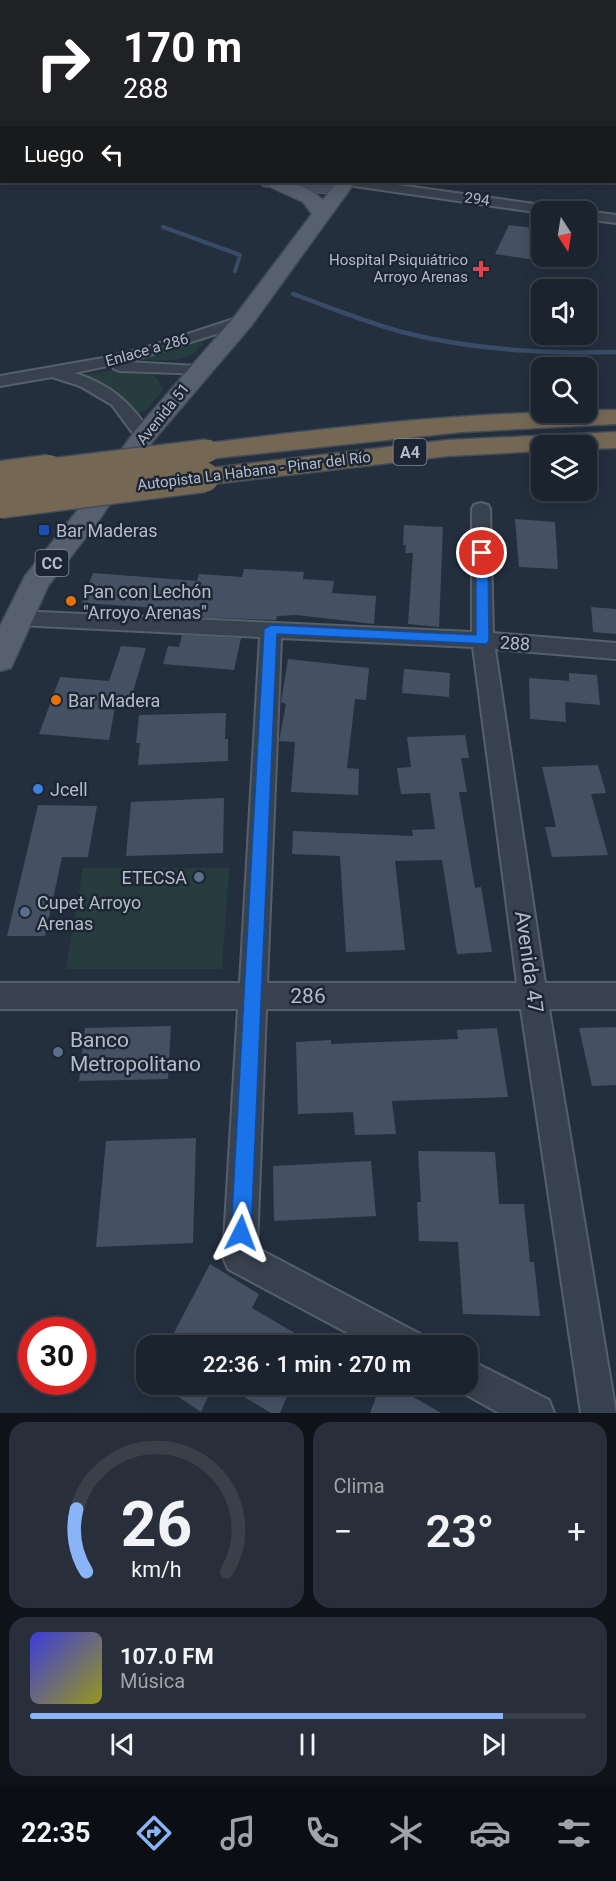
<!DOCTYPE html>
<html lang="es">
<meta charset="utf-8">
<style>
body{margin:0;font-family:Roboto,sans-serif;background:#282f3a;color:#f1f3f6;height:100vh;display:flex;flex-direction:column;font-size:22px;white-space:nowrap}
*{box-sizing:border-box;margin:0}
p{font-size:20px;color:#a0a4aa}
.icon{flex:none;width:33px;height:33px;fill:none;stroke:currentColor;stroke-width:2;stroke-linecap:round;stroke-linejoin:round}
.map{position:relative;height:1413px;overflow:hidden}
.sheet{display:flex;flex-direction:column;gap:9px;padding:9px;background:#0f1319;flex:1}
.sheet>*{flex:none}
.top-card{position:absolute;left:0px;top:0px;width:616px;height:183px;box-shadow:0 3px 15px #0003,0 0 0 2px #39404a;background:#202124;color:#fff;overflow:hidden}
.needle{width:39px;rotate:168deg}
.buttons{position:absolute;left:531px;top:201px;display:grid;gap:12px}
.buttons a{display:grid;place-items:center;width:66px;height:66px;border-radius:12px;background:#1b232e;box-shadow:0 3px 15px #0003,0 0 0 2px #39404a;font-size:30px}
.speed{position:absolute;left:18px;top:1317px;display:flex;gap:12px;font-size:30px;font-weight:700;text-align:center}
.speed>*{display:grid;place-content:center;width:78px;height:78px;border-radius:50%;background:#1b232e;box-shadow:0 3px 15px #0003,0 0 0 2px #39404a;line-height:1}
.speed .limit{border:9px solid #d22;background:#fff;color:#111}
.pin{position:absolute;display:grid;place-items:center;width:51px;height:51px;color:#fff;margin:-26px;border:3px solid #fff;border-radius:50%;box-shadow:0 2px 6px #0007}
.me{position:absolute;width:66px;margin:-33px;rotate:3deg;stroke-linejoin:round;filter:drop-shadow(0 0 4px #0008)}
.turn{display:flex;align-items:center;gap:21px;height:126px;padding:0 24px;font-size:27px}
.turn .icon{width:78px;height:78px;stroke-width:2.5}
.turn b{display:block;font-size:42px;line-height:51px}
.then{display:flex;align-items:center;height:57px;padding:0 24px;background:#0003;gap:12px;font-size:22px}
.big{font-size:45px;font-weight:600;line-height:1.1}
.sheet .widget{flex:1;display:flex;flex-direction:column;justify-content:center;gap:9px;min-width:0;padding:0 21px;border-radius:18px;background:#282f3a}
.sheet .dial{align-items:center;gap:0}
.dial svg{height:156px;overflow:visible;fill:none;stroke:#39404a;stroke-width:7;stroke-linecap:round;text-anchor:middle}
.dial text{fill:#f1f3f6;stroke:none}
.song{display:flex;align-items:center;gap:18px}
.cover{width:72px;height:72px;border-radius:9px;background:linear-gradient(135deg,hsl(240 70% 55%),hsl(60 70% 35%))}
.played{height:6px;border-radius:3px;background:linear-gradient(90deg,#8ab4f8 85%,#39404a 85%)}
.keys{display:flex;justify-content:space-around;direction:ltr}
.heat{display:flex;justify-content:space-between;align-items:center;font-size:33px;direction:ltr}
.sheet .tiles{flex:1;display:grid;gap:9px;grid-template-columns:1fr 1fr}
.widget:last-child{grid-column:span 2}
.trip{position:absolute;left:136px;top:1335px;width:342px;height:60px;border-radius:18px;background:#1b232e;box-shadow:0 3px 15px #0003,0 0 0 2px #39404a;font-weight:600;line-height:60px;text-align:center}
.tab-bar{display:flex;height:96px;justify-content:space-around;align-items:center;background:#0b0e12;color:#a0a4aa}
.tab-bar .icon{width:42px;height:42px}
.tab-bar .on{color:#8ab4f8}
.tab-bar b{font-size:27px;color:#f1f3f6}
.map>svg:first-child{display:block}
</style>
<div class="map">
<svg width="616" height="1413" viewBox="0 0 616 1413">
<rect width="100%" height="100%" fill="#242f3e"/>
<path fill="#263c3f" d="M149 0H486L146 2Z
M201 336 206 338C193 365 165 361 139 359Z
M122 369C141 372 156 369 163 390L147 409 139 413C119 392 108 385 80 375Z
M83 868H229L222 969H66Z"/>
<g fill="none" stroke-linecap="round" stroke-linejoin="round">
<path stroke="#394c67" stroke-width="4" d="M163 227 240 255 235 271"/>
<path stroke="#394c67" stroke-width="4.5" d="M293 294C329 307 364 322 402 332 471 350 544 354 616 352"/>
</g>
<path fill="#455162" d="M509 225 542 229V261L495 254Z
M515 519 555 522 558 569 519 567Z
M404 525 443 527 439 627 408 624 413 553H405L406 545H403Z
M244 569 304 572 303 579 334 581 332 593 376 596 374 624 297 615 277 616 276 620 187 617 189 610 82 603 93 573 197 581 199 574 242 577Z
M591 607 616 609V634L593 632Z
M182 635 241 638 234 670 163 664 168 646 179 647Z
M121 646 146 648 128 708 115 707 109 740 39 734 60 677 109 681Z
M288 659 369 668 366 700 355 699 347 768 359 769 358 795 291 792 295 742 279 741 286 704 281 702Z
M404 669 450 673 449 697 402 693Z
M569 673 597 675 600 705 565 702 566 722 530 719 529 678 569 681Z
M226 713 225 739H228V761L138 765 140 743H136L139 715Z
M465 735 469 758H461L467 792H459L475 888 481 887 492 952 457 954 442 860 395 861 405 950 346 952 340 856 292 854 293 831 413 836 412 830 435 829 430 793 401 794 397 768 411 767 407 737Z
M598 765 606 793 591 794 608 855 552 857 545 827H556L542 767Z
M224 798 223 853 126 856 131 802Z
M38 805 97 806 88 857H62L45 936H7Z
M171 1026 168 1079 79 1081 85 1028Z
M616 1027V1085L592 1086 579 1028Z
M497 1028 508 1097 392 1101 396 1134 355 1135 353 1112 298 1114 296 1042 331 1040V1044L458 1039 457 1030Z
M196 1138 193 1243 96 1247 106 1141Z
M418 1151 495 1152 499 1204H524L530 1262H534L540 1316 463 1314 458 1242 419 1241 417 1202H421Z
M371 1161 376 1216 274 1221 273 1166Z
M210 1264 259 1294 252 1308 317 1346H167Z
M159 1384H214L201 1412Z
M223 1384H292L280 1413H271Z
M381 1384H391L441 1413H370Z"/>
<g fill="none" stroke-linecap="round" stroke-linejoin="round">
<defs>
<path id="service" d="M354 0H360L351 2Z"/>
<path id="minor" d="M441 0H452L440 2Z
M615 75H616V81H615Z
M348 182H377L563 208 569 212 542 213 354 186Z
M586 211 616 215V223L586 219Z
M243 316 251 321 248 324 127 362 198 366 206 371 204 374 120 371 114 369 112 365 74 373C111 384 132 404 153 436L150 440H138L112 405 80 386 52 377 0 386V376L103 358 145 348Z
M481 503 488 505 490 509 493 633 616 643V659L495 649 545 983H616V1009H549L616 1413H581L521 1009H266L257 1248 420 1334 425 1346H372L228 1269 223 1257 238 1009H0V983H240L260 637 18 625 11 623 8 618 11 613 18 611 472 632V509L474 505ZM281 638 473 647 517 983H267Z
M468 1359 549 1400 554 1413H499L456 1389 453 1384H468Z"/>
<path id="secondary" d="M0 125H2V135H0Z
M260 182C287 179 320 180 346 186L349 190 346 194 340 195 269 187 263 186Z"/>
<path id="primary" d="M496 0H511L495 2Z
M268 182C289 182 307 185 323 200L337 182H355L251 326 153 441 97 523 48 586 11 668 0 671V626L25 576 77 511 135 431 235 316 312 214 303 202 270 187Z"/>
<path id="motorway" d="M586 410H616V424L462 432 207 459 198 456 194 451 198 446 207 443C333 428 461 412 586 412Z
M616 432V448L586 449V446H542V451L448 456 204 485 195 483 191 477 195 471 204 469 448 440Z"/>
</defs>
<use href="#service" stroke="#565f6c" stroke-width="4"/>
<use href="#minor" stroke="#565f6c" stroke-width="4"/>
<use href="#secondary" stroke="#565f6c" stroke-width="2"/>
<use href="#primary" stroke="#414a57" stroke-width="3"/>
<use href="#motorway" stroke="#434c59" stroke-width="3"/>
<use href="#service" fill="#38414e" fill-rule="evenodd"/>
<use href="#minor" fill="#38414e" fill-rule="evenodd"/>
<use href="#secondary" fill="#465061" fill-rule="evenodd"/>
<use href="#primary" fill="#56606e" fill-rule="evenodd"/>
<use href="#motorway" fill="#746855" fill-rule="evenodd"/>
<defs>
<path id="motorway-bridge-far1" d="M36 472 207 451"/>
<path id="motorway-bridge" d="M0 476 49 470
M0 503 204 477"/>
</defs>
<use href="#motorway-bridge-far1" stroke="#434c59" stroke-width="26" stroke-linecap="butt"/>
<use href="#motorway-bridge" stroke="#434c59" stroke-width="33" stroke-linecap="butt"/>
<use href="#motorway-bridge-far1" stroke="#746855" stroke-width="23"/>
<use href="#motorway-bridge" stroke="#746855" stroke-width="30"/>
</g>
<path fill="#1a73e8" stroke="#114b97" stroke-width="1.5" d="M482 549 488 553 489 640 487 644 277 634 251 1233 248 1240 241 1243 234 1240 231 1233 264 629 271 625 476 635V553Z"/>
<path fill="#e0444e" stroke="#1d2633" stroke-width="2" d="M478 260h6v6h6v6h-6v6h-6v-6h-6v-6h6z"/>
<rect fill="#1a4fb4" stroke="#1d2633" stroke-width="2" x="38" y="524" width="12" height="12" rx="3"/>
<g fill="#e8710a" stroke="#1d2633" stroke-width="2">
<circle cx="71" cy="601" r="6"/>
<circle cx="56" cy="700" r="6"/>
</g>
<circle fill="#3f7fe0" stroke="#1d2633" stroke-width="2" cx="38" cy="789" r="6"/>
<g fill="#5c6f8a" stroke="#1d2633" stroke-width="2">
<circle cx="199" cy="877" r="6"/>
<circle cx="25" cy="912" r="6"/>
<circle cx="58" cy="1052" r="6"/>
</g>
<g text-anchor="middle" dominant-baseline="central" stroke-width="5" stroke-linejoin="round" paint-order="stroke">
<g font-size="15" fill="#b4bcc9" stroke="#1d2633">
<text transform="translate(477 199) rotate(8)">294</text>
<text transform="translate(147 350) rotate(-16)">Enlace a 286</text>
<text transform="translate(163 414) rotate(-51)">Avenida 51</text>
<text transform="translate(254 471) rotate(-7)">Autopista La Habana - Pinar del Río</text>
</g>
<g font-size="15" fill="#b4bcc9" stroke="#1d2633" text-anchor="end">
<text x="468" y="260">Hospital Psiquiátrico<tspan x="468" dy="17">Arroyo Arenas</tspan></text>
</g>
<g fill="#1d2633" stroke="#878f9c" stroke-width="1.5">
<rect x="393.5" y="439" width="33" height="26" rx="4.5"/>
<rect x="35.5" y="550" width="33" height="26" rx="4.5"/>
</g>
<g font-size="16" font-weight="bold" fill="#b4bcc9">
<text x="410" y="452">A4</text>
<text x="52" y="563">CC</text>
</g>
<g font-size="18" fill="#b4bcc9" stroke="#1d2633" text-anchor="start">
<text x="56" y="530">Bar Maderas</text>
<text x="83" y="591">Pan con Lechón<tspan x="83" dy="21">"Arroyo Arenas"</tspan></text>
<text x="68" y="700">Bar Madera</text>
<text x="50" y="789">Jcell</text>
<text x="187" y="877" text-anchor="end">ETECSA</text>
<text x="37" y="902">Cupet Arroyo<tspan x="37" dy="21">Arenas</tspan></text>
</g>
<g font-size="18" fill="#b4bcc9" stroke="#1d2633">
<text transform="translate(515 643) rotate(4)">288</text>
</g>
<g font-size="21" fill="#b4bcc9" stroke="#1d2633">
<text transform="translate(529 962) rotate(82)">Avenida 47</text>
<text x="308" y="996">286</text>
</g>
<g font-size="21" fill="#b4bcc9" stroke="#1d2633" text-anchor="start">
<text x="70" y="1040">Banco<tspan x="70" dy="24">Metropolitano</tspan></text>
</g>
</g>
</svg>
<div class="buttons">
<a><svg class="needle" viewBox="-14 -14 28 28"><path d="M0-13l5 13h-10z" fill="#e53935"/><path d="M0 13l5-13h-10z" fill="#a0a4aa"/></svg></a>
<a><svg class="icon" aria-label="sound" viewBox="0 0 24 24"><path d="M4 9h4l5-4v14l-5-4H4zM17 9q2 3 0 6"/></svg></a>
<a><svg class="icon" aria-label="search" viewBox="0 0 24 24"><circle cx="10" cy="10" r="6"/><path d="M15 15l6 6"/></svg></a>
<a><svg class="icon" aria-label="layers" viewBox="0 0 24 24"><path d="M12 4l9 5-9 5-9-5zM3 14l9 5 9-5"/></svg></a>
</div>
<div class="speed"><div class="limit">30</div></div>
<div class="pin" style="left:482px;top:553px;background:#d93025"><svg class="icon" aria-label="arrive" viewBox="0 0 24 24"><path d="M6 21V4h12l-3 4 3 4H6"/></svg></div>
<svg class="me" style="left:241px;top:1233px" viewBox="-20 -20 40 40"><path d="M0-17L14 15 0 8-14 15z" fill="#1a73e8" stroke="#fff" stroke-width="4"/></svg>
<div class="trip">22:36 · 1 min · 270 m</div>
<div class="top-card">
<div class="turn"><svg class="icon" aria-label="right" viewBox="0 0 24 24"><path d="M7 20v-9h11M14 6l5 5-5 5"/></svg><div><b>170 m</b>288</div></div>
<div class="then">Luego<svg class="icon" aria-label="left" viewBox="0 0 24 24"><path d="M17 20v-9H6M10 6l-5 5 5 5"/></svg></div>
</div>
</div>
<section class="sheet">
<div class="tiles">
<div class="widget dial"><svg viewBox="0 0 100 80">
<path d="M14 69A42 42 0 1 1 86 69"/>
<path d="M14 69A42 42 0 0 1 9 37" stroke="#8ab4f8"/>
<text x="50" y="56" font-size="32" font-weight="700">26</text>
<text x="50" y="72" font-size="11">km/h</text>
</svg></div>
<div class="widget"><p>Clima</p>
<div class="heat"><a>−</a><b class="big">23°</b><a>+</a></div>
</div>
<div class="widget">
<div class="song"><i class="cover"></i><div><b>107.0 FM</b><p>Música</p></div></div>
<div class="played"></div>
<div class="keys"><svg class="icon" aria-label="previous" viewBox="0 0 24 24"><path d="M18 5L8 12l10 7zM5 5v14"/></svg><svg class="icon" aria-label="pause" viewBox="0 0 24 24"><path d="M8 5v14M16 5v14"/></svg><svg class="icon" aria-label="next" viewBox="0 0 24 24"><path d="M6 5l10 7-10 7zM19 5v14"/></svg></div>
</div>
</div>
</section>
<nav class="tab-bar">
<b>22:35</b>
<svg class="icon on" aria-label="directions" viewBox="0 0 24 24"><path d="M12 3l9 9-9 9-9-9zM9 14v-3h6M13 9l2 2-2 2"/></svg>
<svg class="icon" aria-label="music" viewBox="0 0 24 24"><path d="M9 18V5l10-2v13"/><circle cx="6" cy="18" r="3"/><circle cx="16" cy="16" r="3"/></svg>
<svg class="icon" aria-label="phone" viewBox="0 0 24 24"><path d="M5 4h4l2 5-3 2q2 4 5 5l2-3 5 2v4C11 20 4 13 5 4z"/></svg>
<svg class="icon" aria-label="climate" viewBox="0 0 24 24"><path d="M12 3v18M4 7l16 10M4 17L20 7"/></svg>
<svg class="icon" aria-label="car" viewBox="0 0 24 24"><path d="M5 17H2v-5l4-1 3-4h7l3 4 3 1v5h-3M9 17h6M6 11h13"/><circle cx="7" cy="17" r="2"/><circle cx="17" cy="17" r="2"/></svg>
<svg class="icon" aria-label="filters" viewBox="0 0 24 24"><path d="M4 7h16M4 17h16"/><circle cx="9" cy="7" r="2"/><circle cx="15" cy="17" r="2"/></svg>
</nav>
